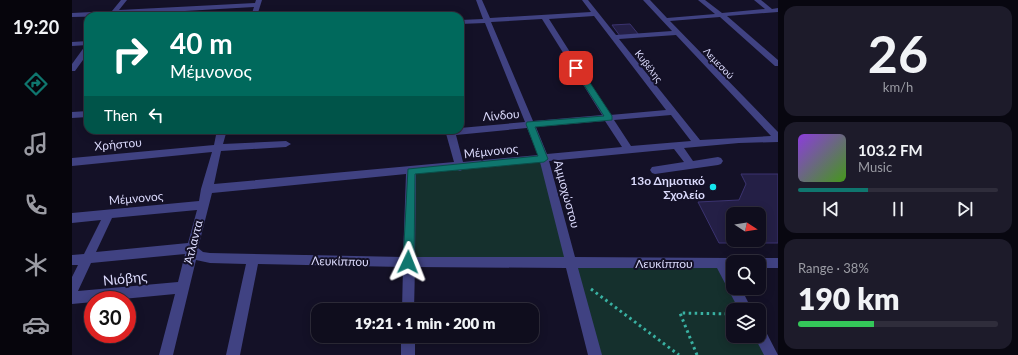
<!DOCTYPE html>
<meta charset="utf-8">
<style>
body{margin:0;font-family:Lato,sans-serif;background:#1d1b2a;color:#f1f3f6;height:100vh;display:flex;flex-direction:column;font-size:15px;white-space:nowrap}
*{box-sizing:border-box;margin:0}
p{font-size:13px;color:#9b9ca4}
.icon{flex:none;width:22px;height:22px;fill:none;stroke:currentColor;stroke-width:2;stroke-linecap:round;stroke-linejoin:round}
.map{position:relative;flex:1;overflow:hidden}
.side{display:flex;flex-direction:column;gap:6px;padding:6px;background:#080710;width:240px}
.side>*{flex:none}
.hud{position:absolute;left:12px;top:12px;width:380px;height:122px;border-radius:12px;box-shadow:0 2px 10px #0003,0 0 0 1px #2f2d3b;background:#00695c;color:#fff;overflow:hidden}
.needle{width:26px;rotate:102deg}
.fabs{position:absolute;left:654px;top:207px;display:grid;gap:8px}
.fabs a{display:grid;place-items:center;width:40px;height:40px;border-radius:8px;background:#0f0d1d;box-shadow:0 2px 10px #0003,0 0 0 1px #2f2d3b;font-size:20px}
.speed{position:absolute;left:12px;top:291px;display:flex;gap:8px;font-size:20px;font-weight:700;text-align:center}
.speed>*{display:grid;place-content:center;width:52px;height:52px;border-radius:50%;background:#0f0d1d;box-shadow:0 2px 10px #0003,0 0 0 1px #2f2d3b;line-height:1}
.speed .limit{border:6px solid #d22;background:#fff;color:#111}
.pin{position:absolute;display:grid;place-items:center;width:34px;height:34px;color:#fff;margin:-17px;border-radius:8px;box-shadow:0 2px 6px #0006}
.me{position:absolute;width:44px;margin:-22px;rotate:2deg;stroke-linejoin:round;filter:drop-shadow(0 0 3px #0008)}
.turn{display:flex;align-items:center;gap:14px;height:84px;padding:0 20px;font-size:18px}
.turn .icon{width:52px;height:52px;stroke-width:2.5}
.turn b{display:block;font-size:28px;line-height:34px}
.then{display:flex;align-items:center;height:38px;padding:0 20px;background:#0003;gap:8px;font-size:15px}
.big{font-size:30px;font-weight:800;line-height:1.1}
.side .tile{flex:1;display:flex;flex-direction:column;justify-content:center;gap:6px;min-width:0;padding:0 14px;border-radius:12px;background:#1d1b2a}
.side .dial{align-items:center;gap:0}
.dial b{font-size:52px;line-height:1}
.song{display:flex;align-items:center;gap:12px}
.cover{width:48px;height:48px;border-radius:6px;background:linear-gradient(135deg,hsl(270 70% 55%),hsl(100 70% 35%))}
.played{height:4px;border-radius:2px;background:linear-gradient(90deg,#0f766e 35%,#2f2d3b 35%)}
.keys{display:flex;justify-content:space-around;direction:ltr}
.charge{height:6px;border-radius:3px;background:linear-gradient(90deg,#34c759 38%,#2f2d3b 0)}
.trip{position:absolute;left:239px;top:303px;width:228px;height:40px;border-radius:12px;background:#0f0d1d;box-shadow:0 2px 10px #0003,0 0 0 1px #2f2d3b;font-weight:800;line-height:40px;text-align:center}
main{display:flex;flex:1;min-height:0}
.dock{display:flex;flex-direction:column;width:72px;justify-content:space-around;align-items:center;background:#06050c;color:#9b9ca4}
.dock .icon{width:28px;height:28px}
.dock .selected{color:#0f766e}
.dock b{font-size:18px;color:#f1f3f6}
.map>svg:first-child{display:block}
</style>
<main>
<nav class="dock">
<b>19:20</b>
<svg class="icon selected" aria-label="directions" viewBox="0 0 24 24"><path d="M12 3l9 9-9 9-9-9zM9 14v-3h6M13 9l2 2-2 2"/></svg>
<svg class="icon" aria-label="music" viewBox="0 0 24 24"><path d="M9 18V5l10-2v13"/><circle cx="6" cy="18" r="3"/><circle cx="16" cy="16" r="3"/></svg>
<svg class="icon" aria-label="phone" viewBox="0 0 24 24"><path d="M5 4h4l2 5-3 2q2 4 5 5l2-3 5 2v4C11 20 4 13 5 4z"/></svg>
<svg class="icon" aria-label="climate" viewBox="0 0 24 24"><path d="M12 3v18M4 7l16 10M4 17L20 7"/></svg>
<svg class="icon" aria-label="car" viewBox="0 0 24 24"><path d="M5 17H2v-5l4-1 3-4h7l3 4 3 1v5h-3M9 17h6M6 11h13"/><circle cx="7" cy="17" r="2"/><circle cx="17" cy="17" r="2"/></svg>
</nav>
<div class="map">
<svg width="706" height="355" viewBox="0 0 706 355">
<rect width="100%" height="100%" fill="#141127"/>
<path fill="#15302d" d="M472 159 500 263H648L674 310H661V336H687L699 355H523L500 263 336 262 339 171Z"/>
<path fill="#241f46" stroke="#3b3370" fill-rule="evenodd" d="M558 24 567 35 548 36 540 25Z
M669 174H706V243H647L626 202 667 200 674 184ZM661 214H687V240H661Z"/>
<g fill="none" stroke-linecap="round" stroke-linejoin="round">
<path stroke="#39b1a2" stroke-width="3" stroke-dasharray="2.5 3.5" stroke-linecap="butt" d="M519 289 607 355
M625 355 608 313 661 314"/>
<path fill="#404282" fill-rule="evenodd" d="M49 0H55L47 10 183 3 184 0H190L185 16H179L182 7 44 15 43 16 0 17V13L40 11Z
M404 0H410L418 18 519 12 510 0H516L544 35 600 31 571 0H578L595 18 643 14 626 0H633L650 13 693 9 682 0H689L700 9 706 8V12L655 16 706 60V66H703L648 17 598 21 706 132V142L667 143 612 148 621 161 646 157 649 158 651 161 649 164 646 165 583 174 580 173 578 170 580 167 612 162 602 149 477 161 503 257 661 258 665 259 666 262H661V268H657L661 274V288H669L680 310H667L645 268H506L530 355H516L494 268 343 267 342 310H330L331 267 186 264 168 355H154L174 264 138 263 124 260 101 355H87L103 294 40 300H21V302L0 304V277L6 265H0V255L12 254 29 220 0 223V213L127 201 129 189 140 152 0 166V158L142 145 145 130H155L151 144 214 141 219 144 214 147 149 151 142 184 382 162 373 130H388V128L453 122 413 23 388 24V20L411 19ZM522 16 594 110 538 115 477 19ZM470 19 530 115 461 121 419 22ZM604 35 699 136 628 140 547 39ZM599 115 619 141 559 146 542 120ZM533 121 550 147 475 154 464 127ZM455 128 466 155 391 162 384 135ZM468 162 492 257H343L344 173 385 170 388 171 392 169ZM334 174 331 257 138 253 131 252 126 248 140 193ZM125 210 116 243 24 252 40 218ZM113 254 106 282 6 291 19 263Z
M16 41V45L0 46V42Z
M13 46H16V53L3 71H0V64Z
M16 111V117L0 118V112Z
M687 258H706V268H687V262H682L683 259Z
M687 326 692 328 706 355H692L682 336H687Z
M329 336H343V355H329Z"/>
</g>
<path fill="#0f766e" stroke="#0a4d48" d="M504 65 507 66 540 116V120L463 127 476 159 472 162 343 174 342 262 340 266 336 267 332 266 331 262 336 169 466 156 454 124 455 122 532 116 501 68Z"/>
<circle fill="#14e6ee" stroke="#141127" stroke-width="1.5" cx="641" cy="187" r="4"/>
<g text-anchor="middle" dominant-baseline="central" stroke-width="4" stroke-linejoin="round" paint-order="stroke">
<g font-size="10" fill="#dbdafc" stroke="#141127">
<text transform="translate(647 63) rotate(46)">Λεμεσού</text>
<text transform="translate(577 66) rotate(52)">Κυβέλης</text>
</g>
<g font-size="12" fill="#dbdafc" stroke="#141127">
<text transform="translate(429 115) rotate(-5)">Λίνδου</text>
<text transform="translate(46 144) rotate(-5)">Χρήστου</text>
<text transform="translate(419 151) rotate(-6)">Μέμνονος</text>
<text transform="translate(495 194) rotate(75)">Αμμοχώστου</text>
<text transform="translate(64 198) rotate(-5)">Μέμνονος</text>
<text transform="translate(121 242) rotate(-76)">Άτλαντα</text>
<text transform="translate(268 261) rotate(1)">Λευκίππου</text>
<text x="592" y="263">Λευκίππου</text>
</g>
<g font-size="12" font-weight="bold" fill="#dbdafc" stroke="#141127" text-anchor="end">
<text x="633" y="180">13ο Δημοτικό<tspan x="633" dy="14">Σχολείο</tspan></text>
</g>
<g font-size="14" fill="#dbdafc" stroke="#141127">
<text transform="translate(53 278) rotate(-6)">Νιόβης</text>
</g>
</g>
</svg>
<div class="fabs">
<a><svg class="needle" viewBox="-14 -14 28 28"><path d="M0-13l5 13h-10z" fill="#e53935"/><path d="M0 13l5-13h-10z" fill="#9b9ca4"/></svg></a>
<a><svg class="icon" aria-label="search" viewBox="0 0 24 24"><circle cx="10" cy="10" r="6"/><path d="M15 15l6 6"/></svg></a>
<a><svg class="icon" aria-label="layers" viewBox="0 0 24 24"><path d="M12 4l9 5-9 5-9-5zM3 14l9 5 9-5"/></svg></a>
</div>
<div class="speed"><div class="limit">30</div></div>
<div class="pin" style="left:504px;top:68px;background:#d93025"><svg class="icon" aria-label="arrive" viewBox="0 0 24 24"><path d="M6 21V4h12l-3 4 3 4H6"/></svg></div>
<svg class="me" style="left:336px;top:262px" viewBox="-20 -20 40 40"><path d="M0-17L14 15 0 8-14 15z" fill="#0f766e" stroke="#fff" stroke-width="4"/></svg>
<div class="trip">19:21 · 1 min · 200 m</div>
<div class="hud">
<div class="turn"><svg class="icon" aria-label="right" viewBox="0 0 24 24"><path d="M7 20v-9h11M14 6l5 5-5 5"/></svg><div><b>40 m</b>Μέμνονος</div></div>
<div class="then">Then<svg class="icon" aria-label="left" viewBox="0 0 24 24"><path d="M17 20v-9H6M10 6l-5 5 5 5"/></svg></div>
</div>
</div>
<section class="side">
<div class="tile dial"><b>26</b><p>km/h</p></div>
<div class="tile">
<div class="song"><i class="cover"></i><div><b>103.2 FM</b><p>Music</p></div></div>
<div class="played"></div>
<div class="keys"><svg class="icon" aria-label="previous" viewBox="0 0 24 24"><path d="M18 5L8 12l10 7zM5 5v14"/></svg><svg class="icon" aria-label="pause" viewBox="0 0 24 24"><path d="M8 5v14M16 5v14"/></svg><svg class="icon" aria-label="next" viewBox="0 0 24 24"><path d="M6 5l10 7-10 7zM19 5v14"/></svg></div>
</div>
<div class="tile"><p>Range · 38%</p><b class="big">190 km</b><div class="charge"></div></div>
</section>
</main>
